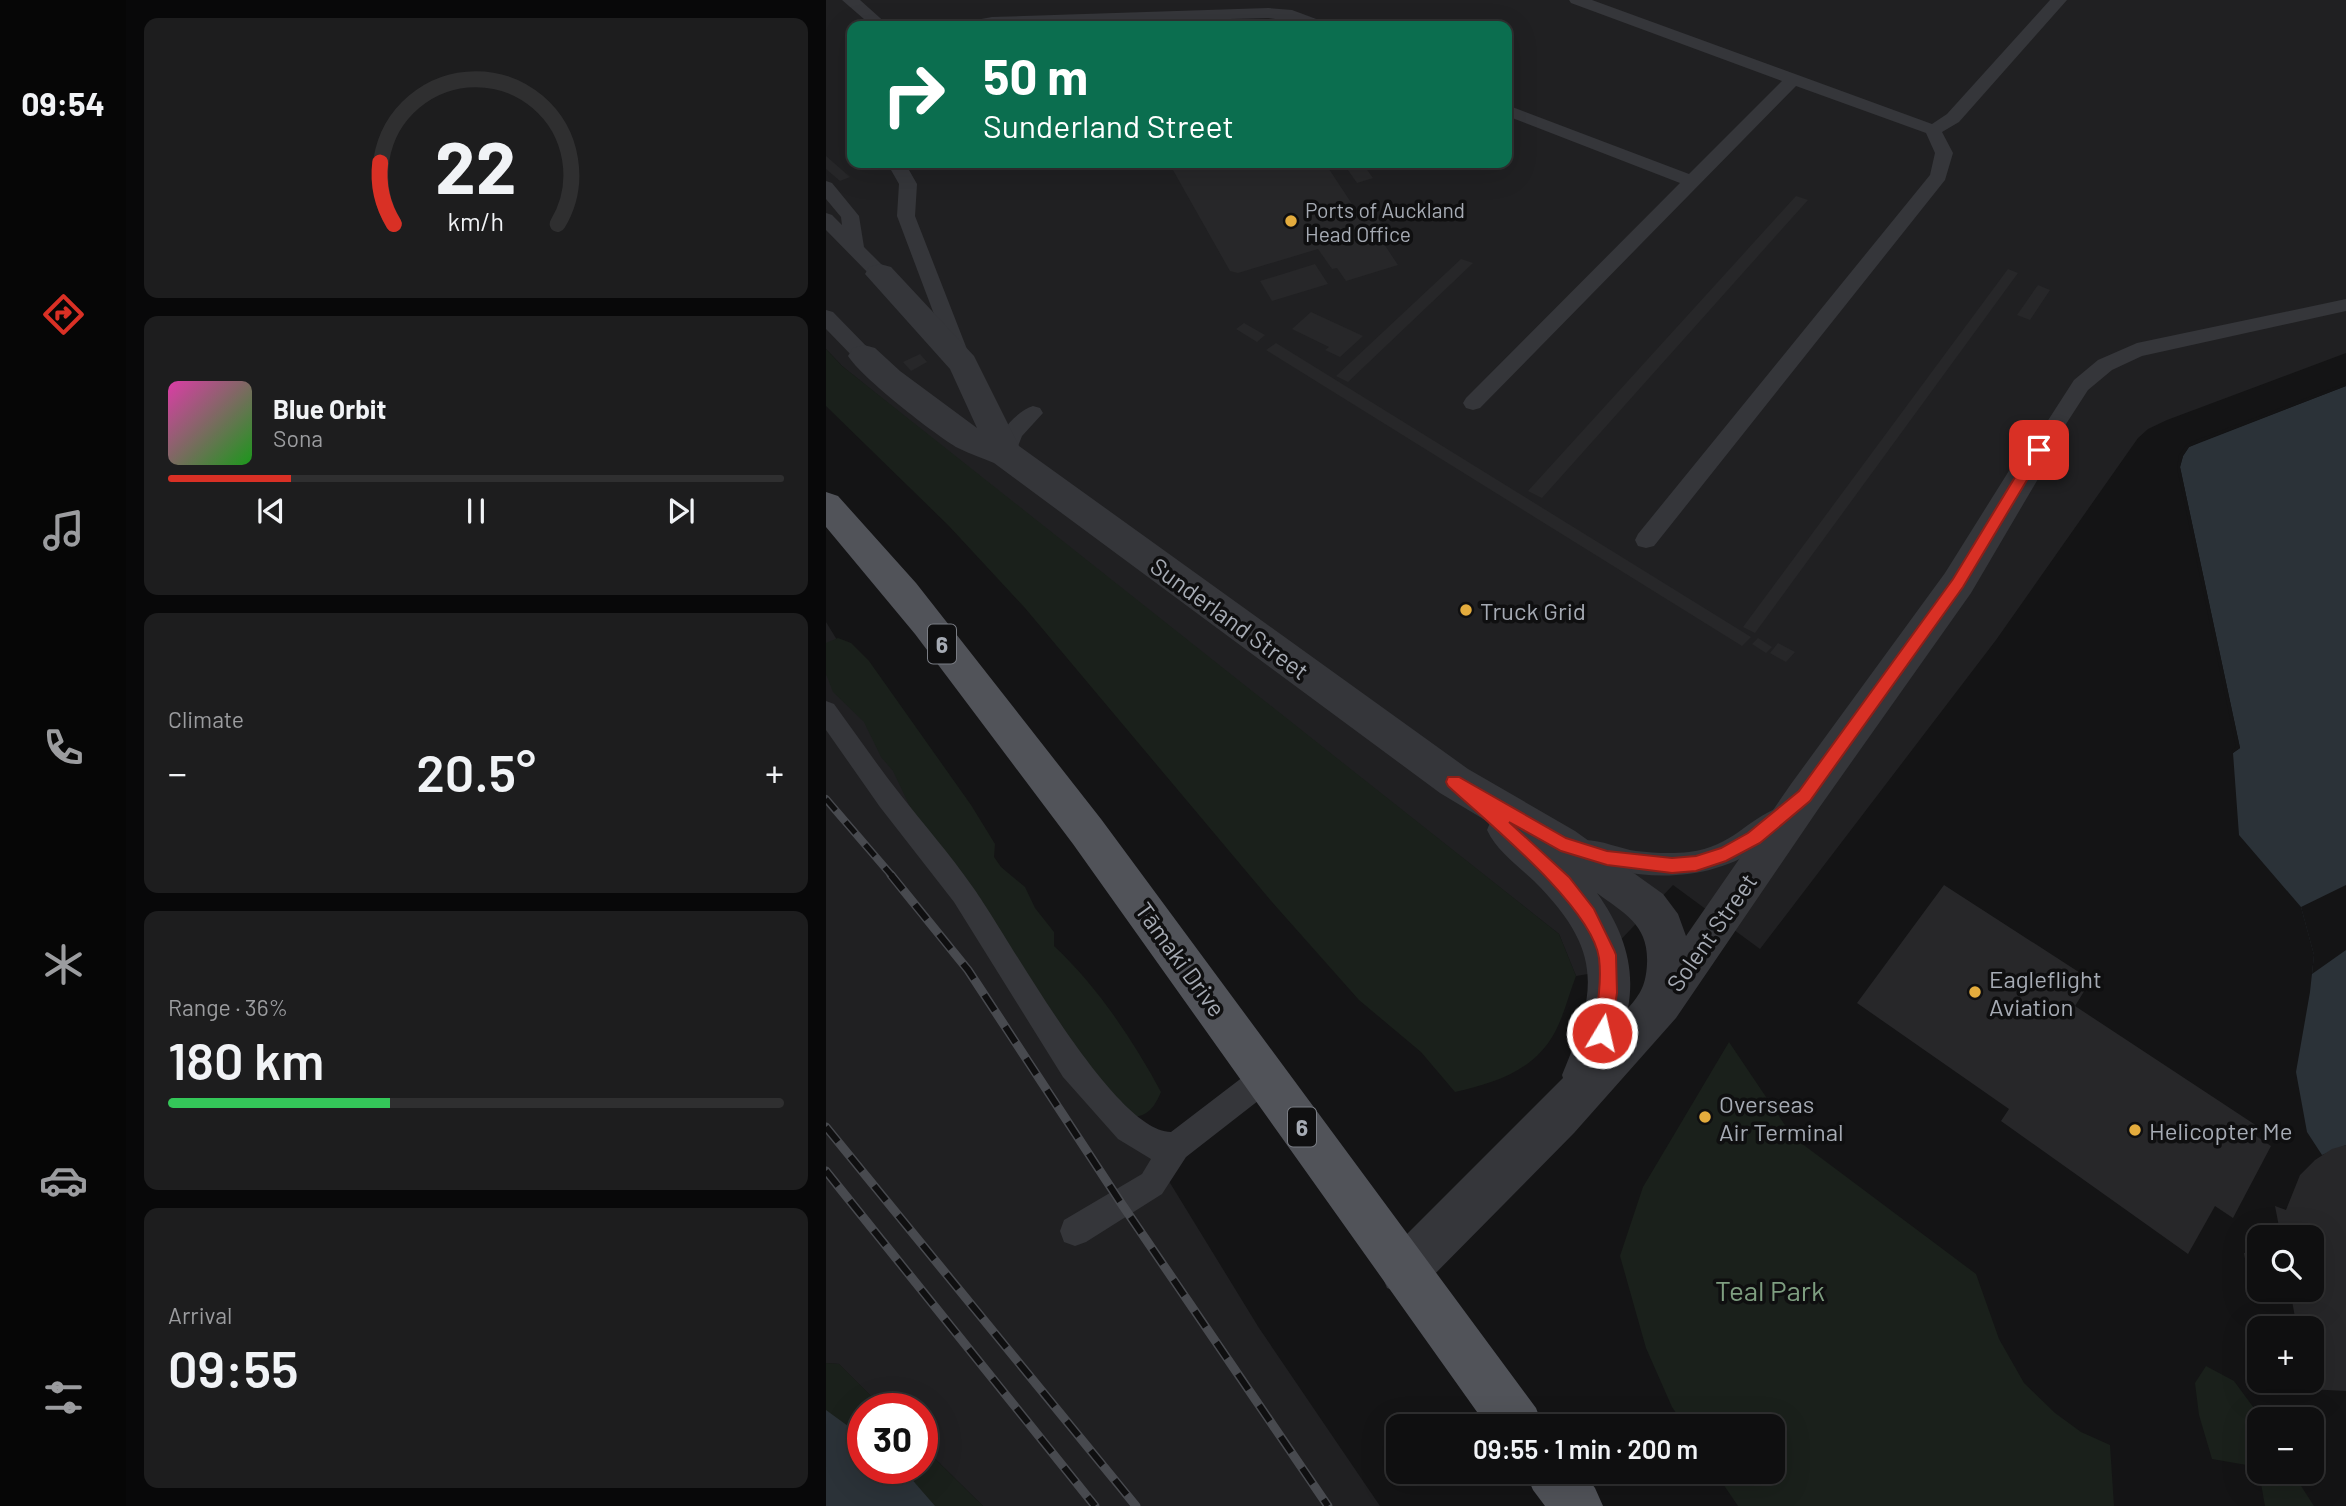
<!DOCTYPE html>
<meta charset="utf-8">
<style>
body{margin:0;font-family:Barlow,sans-serif;background:#1d1d1e;color:#f1f3f6;height:100vh;display:flex;flex-direction:column;font-size:26px;white-space:nowrap}
*{box-sizing:border-box;margin:0}
p{font-size:23px;color:#9b9c9f}
.icon{flex:none;width:38px;height:38px;fill:none;stroke:currentColor;stroke-width:2;stroke-linecap:round;stroke-linejoin:round}
.map{position:relative;flex:1;overflow:hidden}
.drawer{display:flex;flex-direction:column;gap:18px;padding:18px;background:#080809;width:700px}
.drawer>*{flex:none}
.banner{position:absolute;left:21px;top:21px;width:665px;height:147px;border-radius:14px;box-shadow:0 7px 28px #0002,0 0 0 2px #2f2f30;background:#0b6e4f;color:#fff;overflow:hidden}
.tools{position:absolute;left:1421px;top:1225px;display:grid;gap:14px}
.tools a{display:grid;place-items:center;width:77px;height:77px;border-radius:14px;background:#0f0f10;box-shadow:0 7px 28px #0002,0 0 0 2px #2f2f30;font-size:35px}
.speed{position:absolute;left:21px;top:1393px;display:flex;gap:14px;font-size:35px;font-weight:700;text-align:center}
.speed>*{display:grid;place-content:center;width:91px;height:91px;border-radius:50%;background:#0f0f10;box-shadow:0 7px 28px #0002,0 0 0 2px #2f2f30;line-height:1}
.speed .limit{border:10px solid #d22;background:#fff;color:#111}
.pin{position:absolute;display:grid;place-items:center;width:60px;height:60px;color:#fff;margin:-30px;border-radius:14px;box-shadow:0 4px 10px #0006}
.me{position:absolute;width:77px;margin:-38px;rotate:9deg;stroke-linejoin:round;filter:drop-shadow(0 0 5px #0008)}
.turn{display:flex;align-items:center;gap:24px;height:147px;padding:0 21px;font-size:32px}
.turn .icon{width:91px;height:91px;stroke-width:2.5}
.turn b{display:block;font-size:49px;line-height:60px}
.big{font-size:52px;font-weight:600;line-height:1.1}
.drawer .widget{flex:1;display:flex;flex-direction:column;justify-content:center;gap:10px;min-width:0;padding:0 24px;border-radius:14px;background:#1d1d1e}
.drawer .dial{align-items:center;gap:0}
.dial svg{height:182px;overflow:visible;fill:none;stroke:#2f2f30;stroke-width:7;stroke-linecap:round;text-anchor:middle}
.dial text{fill:#f1f3f6;stroke:none}
.song{display:flex;align-items:center;gap:21px}
.cover{width:84px;height:84px;border-radius:10px;background:linear-gradient(135deg,hsl(320 70% 55%),hsl(120 70% 35%))}
.played{height:7px;border-radius:4px;background:linear-gradient(90deg,#d93025 20%,#2f2f30 20%)}
.keys{display:flex;justify-content:space-around;direction:ltr}
.heat{display:flex;justify-content:space-between;align-items:center;font-size:38px;direction:ltr}
.charge{height:10px;border-radius:5px;background:linear-gradient(90deg,#34c759 36%,#2f2f30 0)}
.trip{position:absolute;left:560px;top:1414px;width:399px;height:70px;border-radius:14px;background:#0f0f10;box-shadow:0 7px 28px #0002,0 0 0 2px #2f2f30;font-weight:600;line-height:70px;text-align:center}
main{display:flex;flex:1;min-height:0}
.menu{display:flex;flex-direction:column;width:126px;justify-content:space-around;align-items:center;background:#060606;color:#9b9c9f}
.menu .icon{width:49px;height:49px}
.menu .selected{color:#d93025}
.menu b{font-size:32px;color:#f1f3f6}
.map>svg:first-child{display:block}
</style>
<main>
<nav class="menu">
<b>09:54</b>
<svg class="icon selected" aria-label="directions" viewBox="0 0 24 24"><path d="M12 3l9 9-9 9-9-9zM9 14v-3h6M13 9l2 2-2 2"/></svg>
<svg class="icon" aria-label="music" viewBox="0 0 24 24"><path d="M9 18V5l10-2v13"/><circle cx="6" cy="18" r="3"/><circle cx="16" cy="16" r="3"/></svg>
<svg class="icon" aria-label="phone" viewBox="0 0 24 24"><path d="M5 4h4l2 5-3 2q2 4 5 5l2-3 5 2v4C11 20 4 13 5 4z"/></svg>
<svg class="icon" aria-label="climate" viewBox="0 0 24 24"><path d="M12 3v18M4 7l16 10M4 17L20 7"/></svg>
<svg class="icon" aria-label="car" viewBox="0 0 24 24"><path d="M5 17H2v-5l4-1 3-4h7l3 4 3 1v5h-3M9 17h6M6 11h13"/><circle cx="7" cy="17" r="2"/><circle cx="17" cy="17" r="2"/></svg>
<svg class="icon" aria-label="filters" viewBox="0 0 24 24"><path d="M4 7h16M4 17h16"/><circle cx="9" cy="7" r="2"/><circle cx="15" cy="17" r="2"/></svg>
</nav>
<section class="drawer">
<div class="widget dial"><svg viewBox="0 0 100 80">
<path d="M14 69A42 42 0 1 1 86 69"/>
<path d="M14 69A42 42 0 0 1 8 42" stroke="#d93025"/>
<text x="50" y="56" font-size="32" font-weight="700">22</text>
<text x="50" y="72" font-size="11">km/h</text>
</svg></div>
<div class="widget">
<div class="song"><i class="cover"></i><div><b>Blue Orbit</b><p>Sona</p></div></div>
<div class="played"></div>
<div class="keys"><svg class="icon" aria-label="previous" viewBox="0 0 24 24"><path d="M18 5L8 12l10 7zM5 5v14"/></svg><svg class="icon" aria-label="pause" viewBox="0 0 24 24"><path d="M8 5v14M16 5v14"/></svg><svg class="icon" aria-label="next" viewBox="0 0 24 24"><path d="M6 5l10 7-10 7zM19 5v14"/></svg></div>
</div>
<div class="widget"><p>Climate</p>
<div class="heat"><a>−</a><b class="big">20.5°</b><a>+</a></div>
</div>
<div class="widget"><p>Range · 36%</p><b class="big">180 km</b><div class="charge"></div></div>
<div class="widget"><p>Arrival</p><b class="big">09:55</b></div>
</section>
<div class="map">
<svg width="1520" height="1506" viewBox="0 0 1520 1506">
<rect width="100%" height="100%" fill="#141415"/>
<path fill="#202022" fill-rule="evenodd" d="M0 0H1520V353L1341 420 1322 429 1312 438 1170 640 934 949 847 885 762 974 750 976 733 934 157 480 16 366 0 349ZM26 26H681V163H26Z
M0 622 433 1328 554 1506H157L96 1446V1409H58L13 1364 0 1363Z"/>
<path fill="#1a201b" d="M0 349 16 366 733 934 750 976C743 994 738 1015 729 1032 708 1071 669 1083 629 1092L595 1052 533 1000 446 902 199 608 123 526 0 406Z
M12 638 25 643 43 661 145 805 169 844 168 857 175 867 199 887 209 908 228 932V946C271 986 307 1040 335 1092 325 1115 318 1117 294 1118L97 834 67 771 55 757 38 722 7 692 0 674V643Z
M903 1042 967 1137 1150 1274 1173 1339 1198 1383 1229 1413 1255 1432 1284 1445 1288 1506H912L889 1472H947V1426H859L846 1407 820 1348 794 1256 817 1187Z
M0 1363 13 1364 58 1409H37V1468H96V1446L157 1506H0Z
M1380 1366 1408 1381 1436 1419H1433V1472L1432 1467 1386 1459 1373 1415 1369 1383Z
M1433 1472H1466L1488 1506H1439Z"/>
<path fill="#2b3238" d="M1520 386V1145L1496 1155 1481 1132 1470 1072 1484 992 1488 955 1475 907 1413 835 1407 753 1414 748 1354 467 1357 456 1363 447Z
M0 1410 37 1437V1468H76L109 1506H0Z"/>
<path fill="#141415" d="M1520 383V386L1374 442 1363 447 1357 456 1354 467 1414 748 1407 753 1405 751 1410 747 1351 468 1353 455 1361 444 1373 439Z
M1520 885V950L1486 974 1488 955 1475 907Z"/>
<path fill="#272729" d="M0 156 24 177 14 181 0 169Z
M343 163H499L532 213 545 209 559 229 550 232 572 265 520 281 511 268 506 269 492 249 412 273 404 271Z
M517 163H536L547 178 531 183Z
M970 196 982 200 716 498 702 491Z
M635 259 647 263 522 382 510 376Z
M489 264 502 284 446 301 434 281Z
M1182 269 1192 273 929 633 917 627Z
M1212 285 1224 290 1204 320 1191 315Z
M485 312 537 336 514 357 499 350 503 347 466 329Z
M418 323 439 335 431 342 410 329Z
M450 343 925 637 916 646 440 350Z
M94 354 101 362 85 371 77 362Z
M932 638 946 647 940 653 926 644Z
M952 643 969 652 960 662 944 653Z
M1118 885 1265 980 1249 1006 1431 1126 1427 1134 1445 1146 1407 1218 1389 1206 1362 1254 1175 1121 1183 1109 1031 1003Z
M1520 1145V1391L1482 1389 1480 1381H1486V1328H1471L1464 1290H1486V1237H1455L1449 1206 1460 1210 1474 1175 1489 1160 1506 1149Z
M1418 1253 1433 1254V1275H1422Z"/>
<g fill="none" stroke-linecap="round" stroke-linejoin="round">
<path fill="#35363a" fill-rule="evenodd" d="M16 0H34L63 26H46Z
M743 0H766L1106 124 1121 114 1224 0H1241L1133 122 1116 132 1127 153 1119 180 828 546 820 548 812 546 809 540 812 534 1104 175 1109 153 1100 133 970 86 654 408 647 410 640 408 637 403 640 398 854 183 681 116V105L863 174 956 81 745 3Z
M442 8 466 10 501 23 503 26C482 27 463 20 442 18L131 26 133 23 166 17Z
M61 163H79L91 184 89 216 146 362 143 367H129L126 362 71 216 73 184Z
M0 181 6 183 33 216 38 247 61 270 63 274 61 278H47L0 230V213L6 215 16 225 15 217 0 199Z
M1520 299V311L1316 356 1286 370 1262 390 1220 455 1213 458 1206 455 1203 450 1248 380 1272 360 1311 343Z
M0 310 7 312 45 351 48 356 45 361H31L0 329Z
M207 406 214 408 217 413 196 436 187 459 180 462 173 459C162 441 190 411 207 406Z
M0 701 8 704C30 734 51 765 74 794 98 825 124 854 146 886 181 934 287 1132 345 1132L430 1067 440 1063 450 1067 454 1077 450 1087 360 1157 336 1194 260 1242 249 1246 238 1242 234 1231 238 1220 316 1174 325 1159 292 1139 237 1077 128 902 54 807 0 730Z
M954 807 963 810 967 818C961 830 950 836 939 844 882 885 811 882 747 858L743 850 747 842C765 835 790 848 810 851 827 853 846 854 863 852 908 846 919 820 954 807Z"/>
<path fill="#35363a" fill-rule="evenodd" d="M54 264 65 267 148 356 193 446 642 769 749 831 837 894 852 914 860 936 965 784 1119 573 1201 442 1213 438 1225 442 1229 450 1145 593 993 808 850 1018 748 1133 595 1288 578 1295 561 1288 554 1271 561 1254 737 1078 736 1075C772 990 777 950 708 881 691 865 671 851 661 830L664 823 614 793 168 463C157 458 144 454 132 448 109 435 35 377 22 356L27 348 38 345 49 348 74 371 151 428 124 369 39 274 43 267ZM771 893C799 914 823 925 821 964 820 984 815 994 802 1008 810 965 796 928 771 893Z"/>
<path fill="#515359" fill-rule="evenodd" d="M0 492 12 496 90 583 275 819 710 1408 717 1426H661L247 844 89 634 0 527Z
M699 1472H757L769 1488 777 1506H719L707 1490Z"/>
<defs>
<path id="rail-far1" d="M0 799 67 877"/>
<path id="rail" d="M65 875 142 970 295 1203 502 1506
M0 1127 310 1506
M0 1171 269 1506"/>
</defs>
<use href="#rail-far1" stroke="#484a4f" stroke-width="8"/>
<use href="#rail" stroke="#484a4f" stroke-width="9"/>
<use href="#rail-far1" stroke="#0f0f10" stroke-width="5" stroke-dasharray="15" stroke-linecap="butt"/>
<use href="#rail" stroke="#0f0f10" stroke-width="6" stroke-dasharray="19" stroke-linecap="butt"/>
</g>
<path fill="#d93025" stroke="#8d1f18" stroke-width="2" d="M1213 445 1219 450 1137 587 984 801 934 843 900 861 870 871 846 873 781 865 735 851 683 822 743 877 768 909 788 950 790 955 791 993 785 1033 783 1039 776 1042 770 1039 767 1033C771 1009 776 983 773 958 766 907 661 822 622 786L620 782 622 777H633L740 838 781 851 846 858 870 856 895 848 922 833 973 791 1127 579 1208 446Z"/>
<g fill="#e4ac3d" stroke="#0f0f10" stroke-width="2.5">
<circle cx="465" cy="221" r="7"/>
<circle cx="640" cy="610" r="7"/>
<circle cx="1149" cy="992" r="7"/>
<circle cx="879" cy="1117" r="7"/>
<circle cx="1309" cy="1130" r="7"/>
</g>
<g text-anchor="middle" dominant-baseline="central" stroke-width="7" stroke-linejoin="round" paint-order="stroke">
<g font-size="21" fill="#a6abb4" stroke="#0f0f10" text-anchor="start">
<text x="479" y="209">Ports of Auckland<tspan x="479" dy="24">Head Office</tspan></text>
</g>
<g fill="#0f0f10" stroke="#797c83" stroke-width="2">
<rect x="102" y="624.5" width="28" height="39" rx="5"/>
<rect x="462" y="1107.5" width="28" height="39" rx="5"/>
</g>
<g font-size="23" font-weight="bold" fill="#a6abb4">
<text x="116" y="644">6</text>
<text x="476" y="1127">6</text>
</g>
<g font-size="24" fill="#a6abb4" stroke="#0f0f10" text-anchor="start">
<text x="654" y="610">Truck Grid</text>
<text x="1163" y="978">Eagleflight<tspan x="1163" dy="28">Aviation</tspan></text>
<text x="893" y="1103">Overseas<tspan x="893" dy="28">Air Terminal</tspan></text>
<text x="1323" y="1130">Helicopter Me</text>
</g>
<g font-size="24" fill="#a6abb4" stroke="#0f0f10">
<text transform="translate(404 618) rotate(36)">Sunderland Street</text>
<text transform="translate(885 932) rotate(-55)">Solent Street</text>
<text transform="translate(355 959) rotate(54)">Tāmaki Drive</text>
</g>
<g font-size="28" fill="#7e9e80" stroke="#0f0f10">
<text x="944" y="1290">Teal Park</text>
</g>
</g>
</svg>
<div class="tools">
<a><svg class="icon" aria-label="search" viewBox="0 0 24 24"><circle cx="10" cy="10" r="6"/><path d="M15 15l6 6"/></svg></a>
<a>+</a>
<a>−</a>
</div>
<div class="speed"><div class="limit">30</div></div>
<div class="pin" style="left:1213px;top:450px;background:#d93025"><svg class="icon" aria-label="arrive" viewBox="0 0 24 24"><path d="M6 21V4h12l-3 4 3 4H6"/></svg></div>
<svg class="me" style="left:776px;top:1033px" viewBox="-20 -20 40 40"><circle r="17" fill="#d93025" stroke="#fff" stroke-width="3"/><path d="M0-11L8 9 0 5-8 9z" fill="#fff"/></svg>
<div class="trip">09:55 · 1 min · 200 m</div>
<div class="banner">
<div class="turn"><svg class="icon" aria-label="right" viewBox="0 0 24 24"><path d="M7 20v-9h11M14 6l5 5-5 5"/></svg><div><b>50 m</b>Sunderland Street</div></div>
</div>
</div>
</main>
